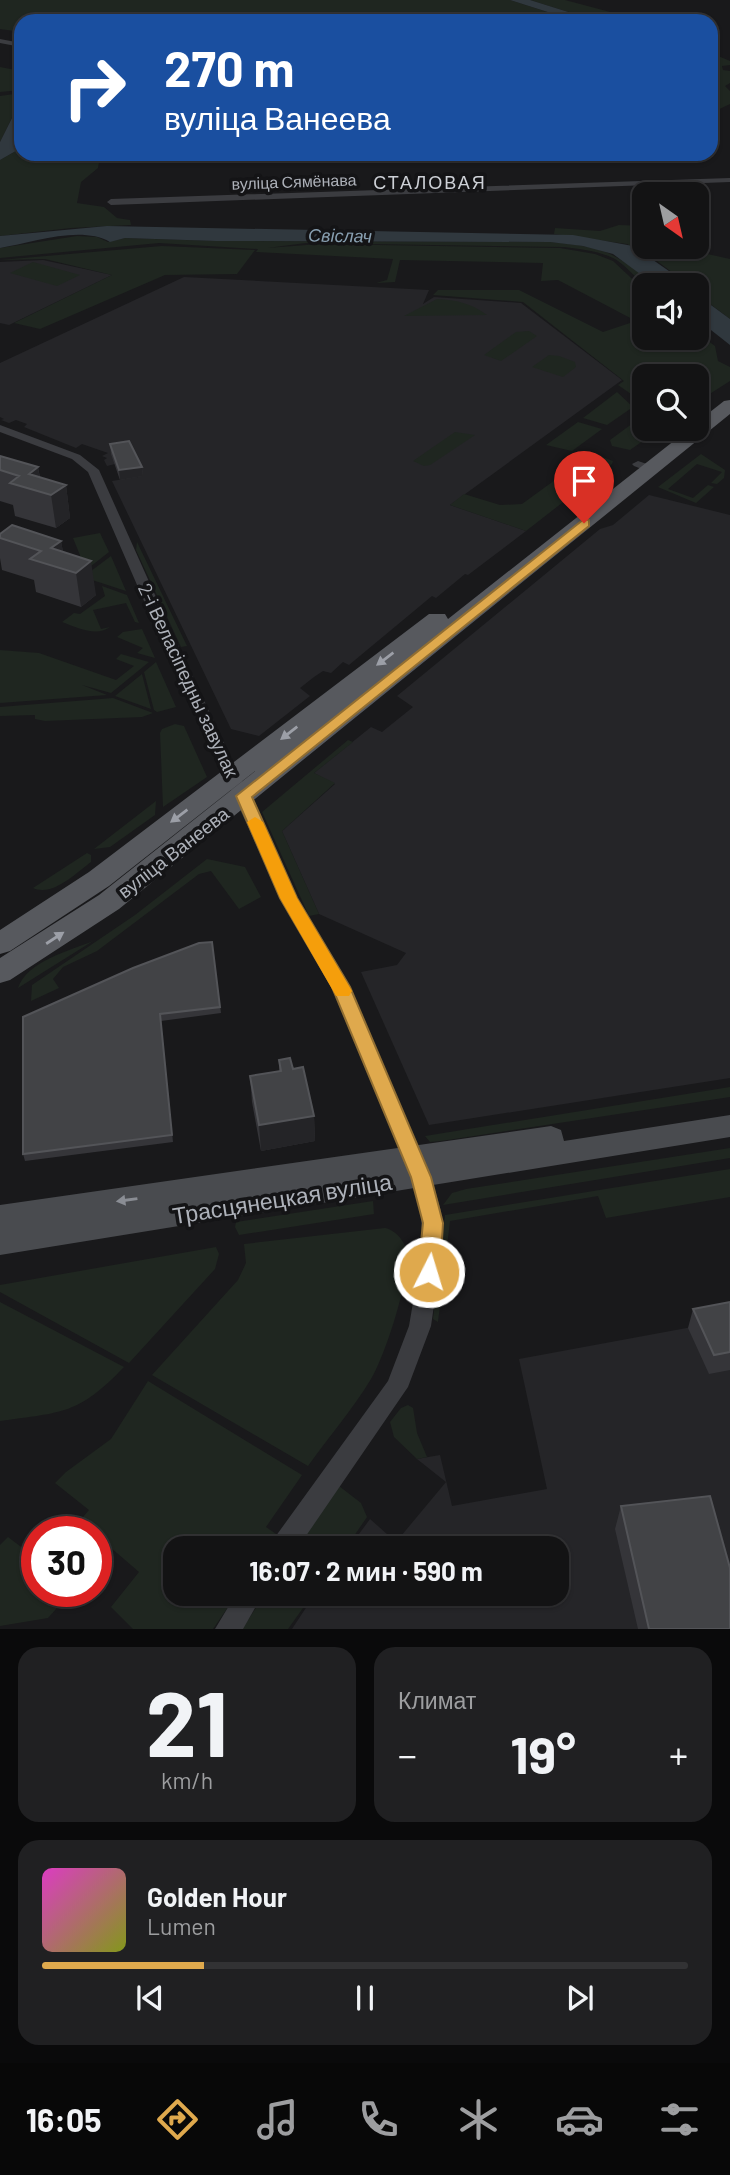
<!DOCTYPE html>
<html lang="ru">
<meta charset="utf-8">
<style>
body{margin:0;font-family:Barlow,sans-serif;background:#202022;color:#f1f3f6;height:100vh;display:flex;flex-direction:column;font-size:26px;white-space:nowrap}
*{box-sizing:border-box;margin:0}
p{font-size:23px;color:#9d9ea0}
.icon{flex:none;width:38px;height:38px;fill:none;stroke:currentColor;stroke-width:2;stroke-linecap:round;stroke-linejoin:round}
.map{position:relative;height:1629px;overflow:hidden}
.panel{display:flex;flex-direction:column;gap:18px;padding:18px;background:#0a0a0b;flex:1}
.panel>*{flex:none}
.banner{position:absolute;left:14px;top:14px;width:704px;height:147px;border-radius:21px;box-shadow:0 2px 5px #0004,0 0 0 2px #323234;background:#1a4fa0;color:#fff;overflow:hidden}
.needle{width:46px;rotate:146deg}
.buttons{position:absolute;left:632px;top:182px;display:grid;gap:14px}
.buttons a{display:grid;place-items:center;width:77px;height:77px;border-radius:14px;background:#131314;box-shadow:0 2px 5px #0004,0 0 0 2px #323234;font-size:35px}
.speed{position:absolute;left:21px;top:1516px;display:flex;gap:14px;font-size:35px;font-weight:700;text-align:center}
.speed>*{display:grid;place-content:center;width:91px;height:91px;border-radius:50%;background:#131314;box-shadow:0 2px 5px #0004,0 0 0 2px #323234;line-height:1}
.speed .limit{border:10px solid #d22;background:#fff;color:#111}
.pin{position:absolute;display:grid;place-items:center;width:60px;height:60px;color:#fff;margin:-72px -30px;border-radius:50% 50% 50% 0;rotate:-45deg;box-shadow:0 0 7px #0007}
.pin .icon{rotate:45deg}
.me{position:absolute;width:77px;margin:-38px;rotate:5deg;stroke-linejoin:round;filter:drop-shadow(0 0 5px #0008)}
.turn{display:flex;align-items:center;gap:24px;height:147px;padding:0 35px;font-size:32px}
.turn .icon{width:91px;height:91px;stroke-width:2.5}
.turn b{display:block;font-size:49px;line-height:60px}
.big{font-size:52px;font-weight:700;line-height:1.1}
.panel .widget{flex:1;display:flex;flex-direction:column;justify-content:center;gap:10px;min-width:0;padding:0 24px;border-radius:21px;background:#202022}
.panel .dial{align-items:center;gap:0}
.dial b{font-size:91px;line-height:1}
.song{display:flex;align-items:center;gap:21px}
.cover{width:84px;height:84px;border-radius:10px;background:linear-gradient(135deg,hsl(310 70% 55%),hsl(70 70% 35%))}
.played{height:7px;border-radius:4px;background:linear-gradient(90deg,#dfa94d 25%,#323234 25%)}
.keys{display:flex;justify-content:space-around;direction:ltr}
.heat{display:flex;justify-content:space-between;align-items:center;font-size:38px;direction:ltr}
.panel .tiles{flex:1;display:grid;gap:18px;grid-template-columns:1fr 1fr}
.widget:last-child{grid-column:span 2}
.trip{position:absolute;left:163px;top:1536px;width:406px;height:70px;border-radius:21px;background:#131314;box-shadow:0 2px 5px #0004,0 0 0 2px #323234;font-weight:700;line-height:70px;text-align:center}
.tab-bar{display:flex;height:112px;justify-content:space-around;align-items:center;background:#080808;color:#9d9ea0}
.tab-bar .icon{width:49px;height:49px}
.tab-bar .active{color:#dfa94d}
.tab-bar b{font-size:32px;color:#f1f3f6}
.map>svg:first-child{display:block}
</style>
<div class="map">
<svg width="730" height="1629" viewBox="0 0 730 1629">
<rect width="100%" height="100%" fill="#19191b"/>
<path fill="#252528" d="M43 260 112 275 9 325 0 323V262Z
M184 277 429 290 423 304 434 297 521 303 622 380 450 505 526 531 468 575 465 574 436 598 432 596 349 665 343 662 331 673 323 671 314 677 300 688 310 696 259 736 231 729 112 481 142 476 115 464 107 466 104 460 107 458 102 456 108 453 82 444 76 448 24 427 27 424 16 420 9 423 1 420 4 419 0 417V363Z
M649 495 730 515V1078L429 1125 361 972 397 965 406 953 319 914 282 831 335 784 314 773 371 727 382 732 413 707 397 696 600 529 613 525Z
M730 1320V1629H292L315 1594H556V1549H348L370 1519 396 1542 446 1482 417 1459 440 1455 452 1506 547 1489 519 1359Z"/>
<path fill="#1f2620" d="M0 0H510L576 21H21V32L0 29Z
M530 0H565L644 21H597Z
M711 53 730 61V65L722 66 723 70 730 71V83L725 86 730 91V104L711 113Z
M0 67 21 71V90L0 92Z
M21 93V99L0 142V96Z
M21 148V154H202C168 160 130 147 99 162L98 168 81 182 77 203 104 207 117 218 130 220 131 225 71 228 0 236V160Z
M619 225 644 226V247H676L730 259V319L697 294 696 285H689L649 255 627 244 554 234 555 228 600 231Z
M77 236 97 237 108 242 125 238 216 241 550 242C604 247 613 251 655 285 637 285 629 266 613 258 598 251 581 249 564 247L306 243 267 248 320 244 560 248 595 254 613 261 644 290V338H696L697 333 715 346 718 361 730 367V381L697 402 696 376H644V403L618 385 624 381 523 302 433 295 438 290H519L603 332 636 321 558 280 541 281 543 263 400 260 395 282 376 283 387 280 393 259 256 252 258 249 159 243 0 258V248Z
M162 246 255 250 237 274 165 275 40 329 14 323 112 275 45 259 0 260Z
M33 262 80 275 57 286 10 273Z
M437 299C456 300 471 303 487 315L404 316Z
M529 331 537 336 501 361 484 355 516 332Z
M549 355 559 356 575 362 576 367 563 377 532 367Z
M617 392 633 407 607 425 583 418Z
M644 415V429H660L630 450 612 446 610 440Z
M578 422 602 429 572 451 546 445Z
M455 432 475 435 430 465 424 466 413 461Z
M701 454 725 470 724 478 717 484 711 483 722 472 697 464 668 489 693 498 708 485 714 487 696 503 658 487Z
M588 456H600L613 461 612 464 526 531 450 505 464 494 500 505 522 504Z
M100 533 109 552 86 570 73 538Z
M137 542 187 646 181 647 136 550Z
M111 556 126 591 83 577Z
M102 586 127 595 139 623 135 622 126 603 93 610 101 629 110 627C96 637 78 628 62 622L74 613 80 614 105 596Z
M142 629 155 658 137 653 143 648 117 637 123 632Z
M0 650 39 653 116 680 134 666 116 659 121 654 149 662 111 693 82 685 107 695 0 703Z
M156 662 176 707 157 712 154 710 144 672Z
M142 674 151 709 115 696Z
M113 698 153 713 142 717 45 721 35 719V715L0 716V707Z
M175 724 184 726 207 777 163 807 160 733 162 729Z
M348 740 353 742 314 773 335 783 282 831 319 914 309 916 262 812Z
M156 801 155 815 110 847 94 849Z
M87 853 91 855V862C76 873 53 897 33 888Z
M207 859 245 867 261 897 239 909 211 871 199 874 97 951 63 967 53 979 59 988 31 1001 32 985 135 915Z
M93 941 18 988C27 961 69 951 93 941Z
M730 1087V1097L441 1141 430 1142 425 1136Z
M730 1148V1158L443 1205 452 1193 466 1189Z
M730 1169V1197L606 1218 598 1196 450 1221 438 1322 433 1319 445 1215Z
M373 1201 374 1214 239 1235 235 1227 236 1222Z
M385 1228C396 1230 407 1243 407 1255 409 1281 385 1356 371 1379 353 1409 328 1438 308 1466L152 1375 238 1280 246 1263 244 1244Z
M216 1247 219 1254 215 1269 129 1363 0 1292V1285Z
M0 1302 124 1367C78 1415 63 1412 0 1421Z
M148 1381 302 1475 266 1527 279 1536 270 1549H175V1594H237L213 1629H133L111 1607 139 1572 110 1547 96 1562V1531H71L89 1510 55 1483 66 1472 111 1439Z
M408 1405 413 1408 417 1433 427 1457 417 1459 394 1437 390 1422 401 1408Z
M339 1486 361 1503 367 1517 345 1549H296Z
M8 1537 37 1559V1591H72L48 1618 0 1626V1545Z
M265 1594H313L288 1629H242Z"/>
<path fill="#30383e" d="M510 0H530L597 21H576Z
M21 100V148L0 160V142Z
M107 226 573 235 633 246 689 285H655L613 254 583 246 550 242 216 241 125 238 110 242C80 225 32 243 0 248V236Z
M696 294 730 319V345L697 319Z"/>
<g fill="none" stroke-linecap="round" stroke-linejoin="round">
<path fill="#3b3c40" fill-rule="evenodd" d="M0 39 21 43V47L0 43Z
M730 178V182L111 205 107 202 111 199Z
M0 425 80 455 99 470 168 624 297 898 350 987 431 1177 441 1211 442 1250 431 1326 408 1387 297 1549H270L273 1540 388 1381 409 1326 422 1250 421 1211 411 1177 332 988 281 898 154 624 88 472 72 459 0 432Z
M638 461 656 467 658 469 652 473 634 466 632 464Z
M236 1594H263L243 1629H215Z"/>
<path fill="#494b4f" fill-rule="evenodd" d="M730 1115V1137L0 1255V1205L551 1126 561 1130 564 1141Z"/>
<path fill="#57595e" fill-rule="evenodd" d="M730 400V414L119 909 10 980 0 983V958L99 895 259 768 109 886 10 951 0 954V930L89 872 429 614H445L448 619 689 429H696V423L724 401Z"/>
</g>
<path fill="#353539" d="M110 444 142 467 143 476 120 480 111 454Z
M0 456 38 467 40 477 66 485 70 518 56 528 15 516 13 505 0 501Z
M0 534 61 541 63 552 96 595 81 607 36 592 34 580 2 570 0 558Z
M212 942 221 1013 161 1021 173 1142 25 1161 23 1154Z
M279 1060 293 1069 314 1116 315 1141 261 1151 252 1102 250 1076 279 1071Z
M730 1302V1370L709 1374 688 1328 693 1309Z
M621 1506 730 1629H638L615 1529Z"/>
<path fill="#242427" d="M38 467 42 493 29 474Z
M142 467 143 476 120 480 119 470Z
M66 485 70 518 56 528 51 495Z
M61 541 66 570 51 548Z
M91 561 96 595 81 607 76 573Z
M314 1116 315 1141 261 1151 259 1125Z"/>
<path fill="#424346" stroke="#535458" stroke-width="2" d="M129 441 142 467 119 470 110 444Z
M0 456 38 467 29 474 66 485 51 495 10 483 19 476 0 470Z
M12 525 61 541 51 548 91 561 76 573 30 559 41 551 0 538V534Z
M212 942 220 1007 160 1014 172 1135 23 1154V1017L133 968 199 943Z
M290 1058 293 1069 303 1067 314 1116 259 1125 250 1076 281 1071 279 1060Z
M730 1302V1352L714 1355 693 1309Z
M710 1496 730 1568V1629H649L621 1506Z"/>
<defs><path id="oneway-solid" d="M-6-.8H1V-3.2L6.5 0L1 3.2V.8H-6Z" transform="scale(1.75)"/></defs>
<g fill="#9c9fa7">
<use href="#oneway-solid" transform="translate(385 659) rotate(143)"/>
<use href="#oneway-solid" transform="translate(289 733) rotate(142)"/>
<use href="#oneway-solid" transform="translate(179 816) rotate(143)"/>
<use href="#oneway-solid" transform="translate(55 938) rotate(-33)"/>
</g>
<use fill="#8a8d94" href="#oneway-solid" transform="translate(127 1200) rotate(172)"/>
<path fill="#dfa94d" stroke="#916e32" stroke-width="2" d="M584 519 589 520V526L252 797 297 898 350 987 431 1177 443 1223 440 1272 437 1278 429 1281 422 1278 418 1272 423 1223 411 1177 332 987 280 898 236 796Z"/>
<path fill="#f59e0b" d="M255 817 263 822 297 898 352 991 349 996H336L280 898 247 822Z"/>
<g text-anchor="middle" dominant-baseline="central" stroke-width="7" stroke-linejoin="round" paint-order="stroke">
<g font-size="16" fill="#adb1b9" stroke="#141416">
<text transform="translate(294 181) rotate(-2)">вуліца Сямёнава</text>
</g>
<g font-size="18" letter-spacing="2" fill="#cdd0d6" stroke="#141416">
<text x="430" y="182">СТАЛОВАЯ</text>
</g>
<g font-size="18" font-style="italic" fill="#889fb0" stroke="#141416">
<text transform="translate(340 235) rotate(1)">Свіслач</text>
</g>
<g font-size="19" fill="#adb1b9" stroke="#141416">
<text transform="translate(189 680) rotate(65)">2-і Веласіпедны завулак</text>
<text transform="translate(173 852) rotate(-38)">вуліца Ванеева</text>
</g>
<g font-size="23" fill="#adb1b9" stroke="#141416">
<text transform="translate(282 1198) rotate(-9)">Трасцянецкая вуліца</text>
</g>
</g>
</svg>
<div class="buttons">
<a><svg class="needle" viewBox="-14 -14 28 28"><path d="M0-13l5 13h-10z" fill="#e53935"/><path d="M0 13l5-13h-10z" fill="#9d9ea0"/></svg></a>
<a><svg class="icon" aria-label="sound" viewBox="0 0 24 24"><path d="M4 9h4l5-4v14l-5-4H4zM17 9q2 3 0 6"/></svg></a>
<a><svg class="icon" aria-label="search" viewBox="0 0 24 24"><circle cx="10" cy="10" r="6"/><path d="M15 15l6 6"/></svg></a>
</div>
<div class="speed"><div class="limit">30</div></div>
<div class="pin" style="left:584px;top:523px;background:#d93025"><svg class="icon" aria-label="arrive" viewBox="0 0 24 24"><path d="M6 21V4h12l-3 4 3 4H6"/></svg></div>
<svg class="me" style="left:429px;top:1272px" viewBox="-20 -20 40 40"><circle r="17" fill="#dfa94d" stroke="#fff" stroke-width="3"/><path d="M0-11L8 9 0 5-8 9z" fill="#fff"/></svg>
<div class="trip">16:07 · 2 мин · 590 m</div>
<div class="banner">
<div class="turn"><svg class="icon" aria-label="right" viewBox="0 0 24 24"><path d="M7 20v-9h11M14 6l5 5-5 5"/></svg><div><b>270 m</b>вуліца Ванеева</div></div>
</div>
</div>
<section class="panel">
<div class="tiles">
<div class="widget dial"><b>21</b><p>km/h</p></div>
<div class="widget"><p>Климат</p>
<div class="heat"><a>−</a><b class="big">19°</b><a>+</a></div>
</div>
<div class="widget">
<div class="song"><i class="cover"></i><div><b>Golden Hour</b><p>Lumen</p></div></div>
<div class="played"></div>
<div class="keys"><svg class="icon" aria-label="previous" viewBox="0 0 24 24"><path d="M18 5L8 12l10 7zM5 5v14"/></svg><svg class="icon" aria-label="pause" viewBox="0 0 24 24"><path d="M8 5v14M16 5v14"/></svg><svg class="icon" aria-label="next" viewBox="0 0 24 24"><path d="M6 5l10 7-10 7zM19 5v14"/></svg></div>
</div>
</div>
</section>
<nav class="tab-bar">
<b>16:05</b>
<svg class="icon active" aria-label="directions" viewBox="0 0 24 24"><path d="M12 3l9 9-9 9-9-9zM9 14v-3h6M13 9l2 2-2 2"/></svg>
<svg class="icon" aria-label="music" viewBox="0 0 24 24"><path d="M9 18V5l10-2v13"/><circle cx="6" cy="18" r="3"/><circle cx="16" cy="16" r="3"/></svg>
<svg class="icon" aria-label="phone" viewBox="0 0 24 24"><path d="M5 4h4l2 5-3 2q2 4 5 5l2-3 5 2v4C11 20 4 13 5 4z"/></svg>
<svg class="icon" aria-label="climate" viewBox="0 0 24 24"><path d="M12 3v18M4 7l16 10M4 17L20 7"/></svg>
<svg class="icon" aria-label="car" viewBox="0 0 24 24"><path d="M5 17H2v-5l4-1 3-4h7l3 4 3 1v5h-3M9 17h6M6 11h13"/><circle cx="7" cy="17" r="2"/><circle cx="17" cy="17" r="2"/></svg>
<svg class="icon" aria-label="filters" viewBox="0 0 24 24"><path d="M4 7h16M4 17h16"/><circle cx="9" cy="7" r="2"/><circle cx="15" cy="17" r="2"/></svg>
</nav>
